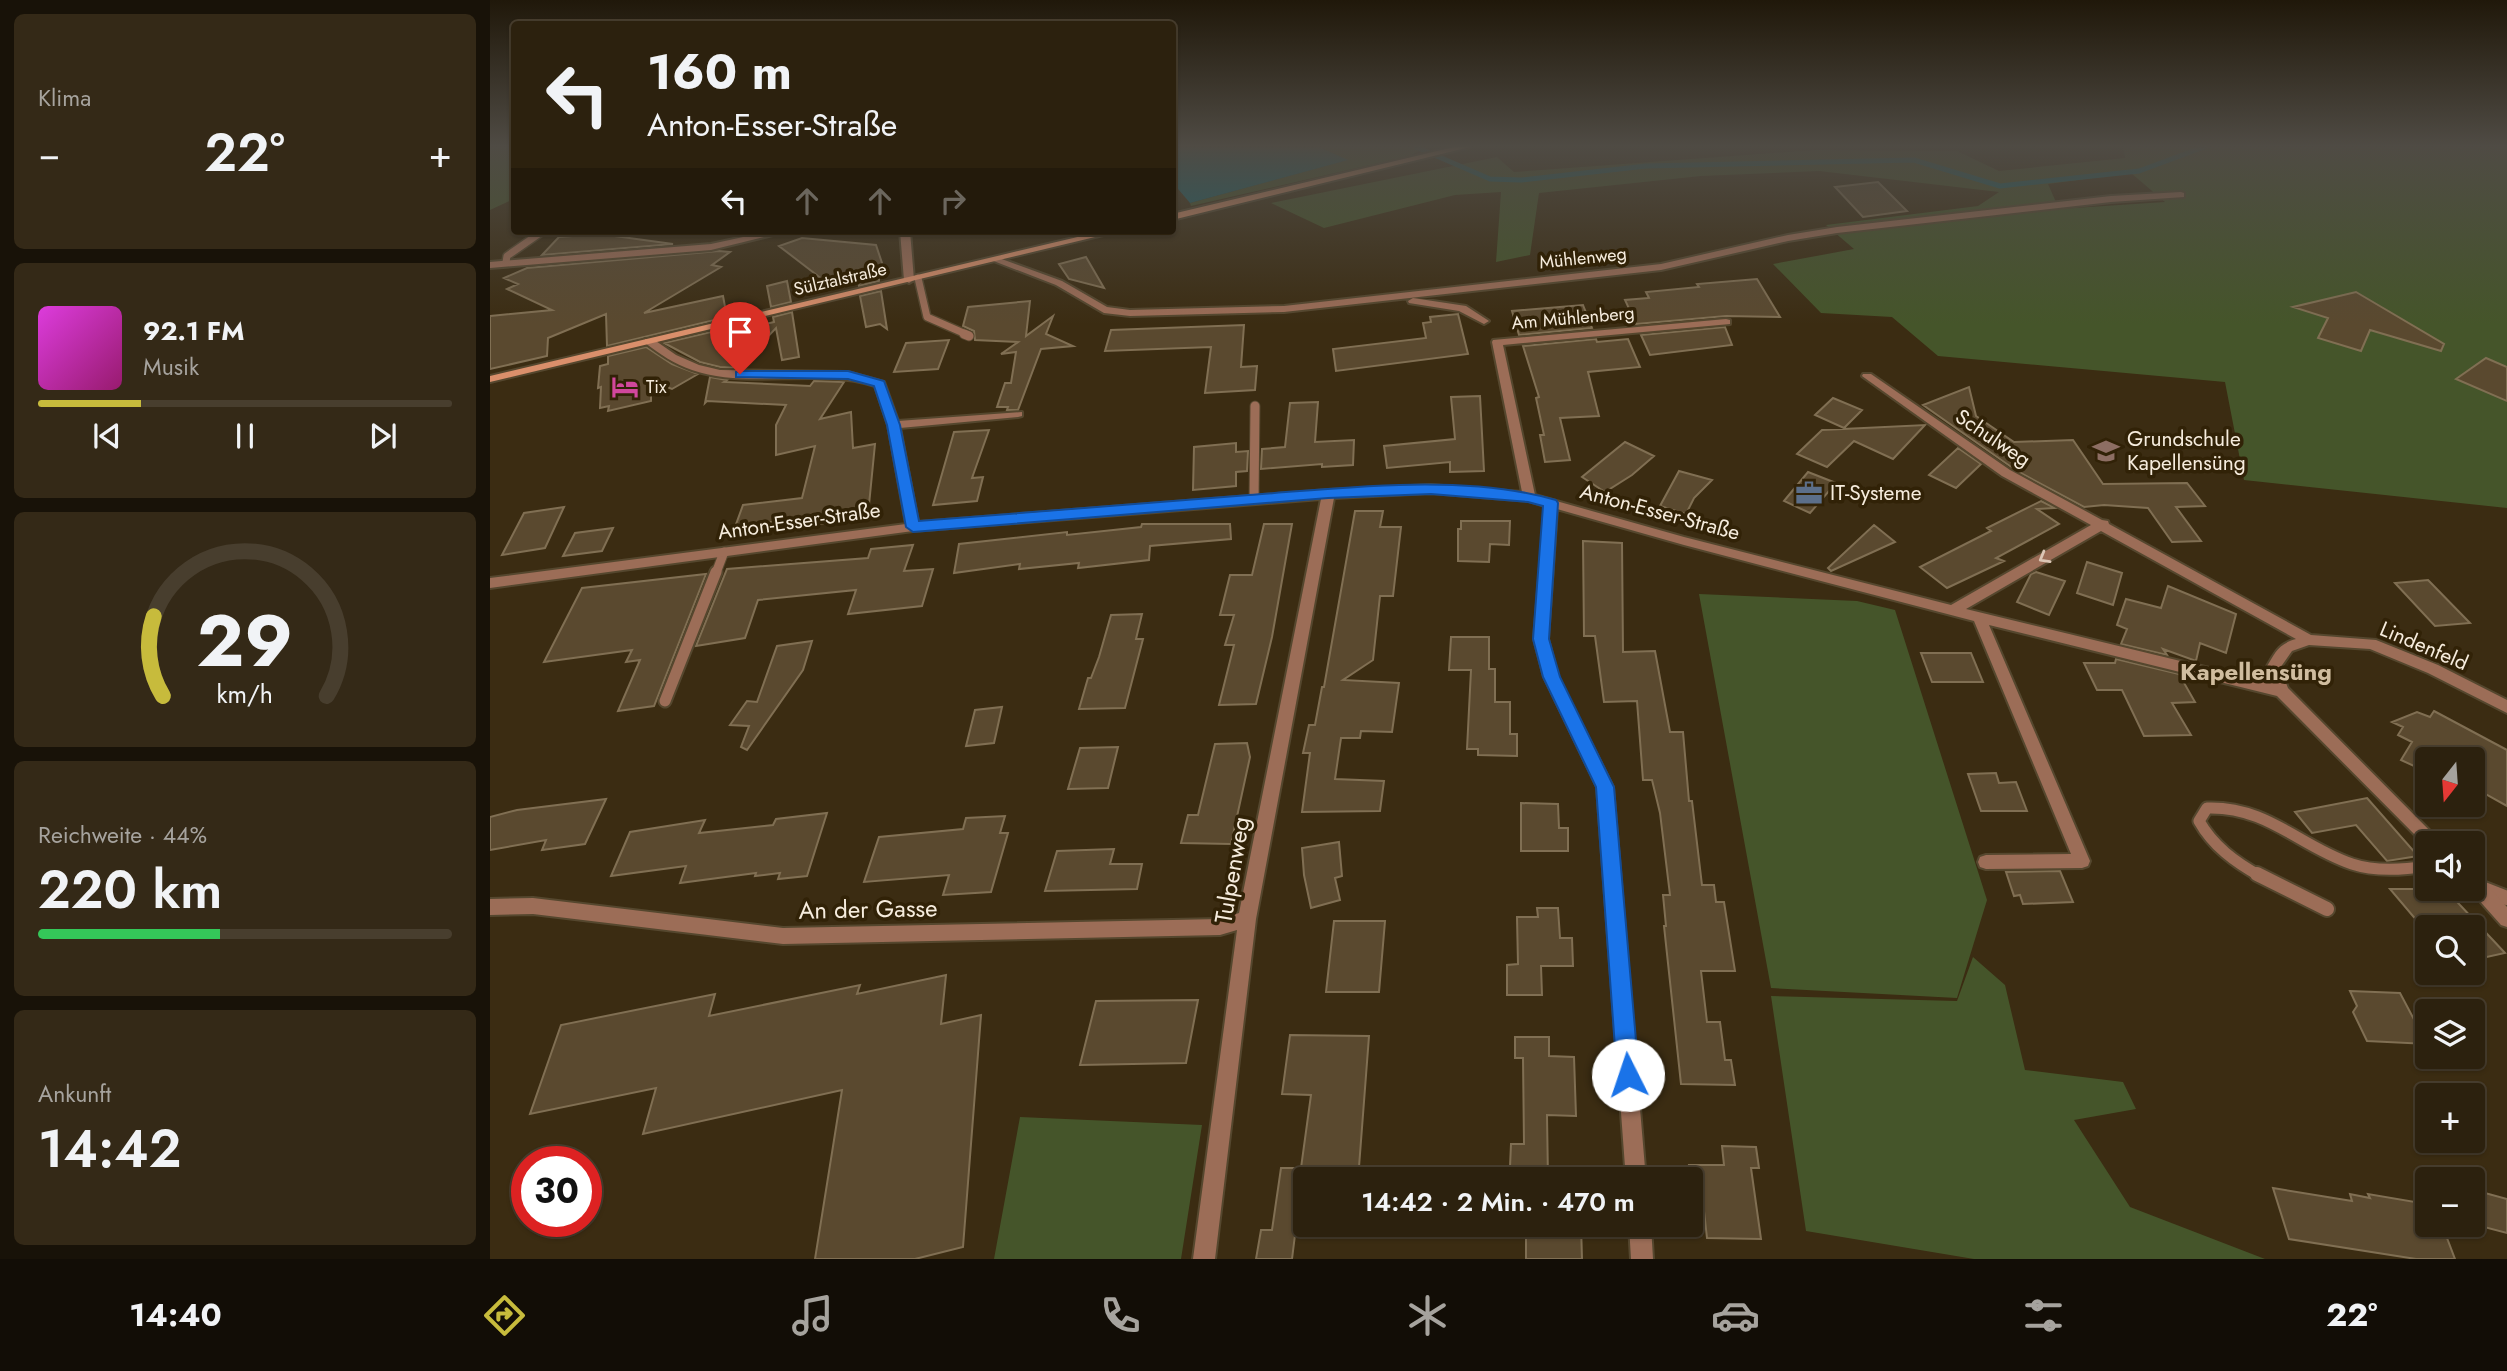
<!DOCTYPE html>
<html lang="de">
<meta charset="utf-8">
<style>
body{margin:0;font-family:Jost,sans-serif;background:#342917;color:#f1f3f6;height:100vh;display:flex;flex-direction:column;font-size:26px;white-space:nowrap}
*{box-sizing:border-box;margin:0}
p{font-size:23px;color:#a6a39e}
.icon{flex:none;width:38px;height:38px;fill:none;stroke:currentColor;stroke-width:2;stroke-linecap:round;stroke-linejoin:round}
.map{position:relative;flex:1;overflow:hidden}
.side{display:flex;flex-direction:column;gap:14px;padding:14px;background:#181208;width:490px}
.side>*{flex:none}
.banner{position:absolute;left:21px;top:21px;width:665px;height:214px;border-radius:7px;box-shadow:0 2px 5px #0004,0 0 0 2px #483e2e;background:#2c210e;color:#f1f3f6;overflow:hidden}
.needle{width:46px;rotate:197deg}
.fabs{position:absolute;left:1925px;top:747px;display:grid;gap:14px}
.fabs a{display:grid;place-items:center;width:70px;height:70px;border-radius:7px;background:#2c210e;box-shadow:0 2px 5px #0004,0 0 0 2px #483e2e;font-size:35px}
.speed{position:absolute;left:21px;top:1146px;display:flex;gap:14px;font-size:35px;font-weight:700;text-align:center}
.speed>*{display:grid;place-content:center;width:91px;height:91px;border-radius:50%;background:#2c210e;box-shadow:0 2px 5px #0004,0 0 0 2px #483e2e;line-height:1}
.speed .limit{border:10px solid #d22;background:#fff;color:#111}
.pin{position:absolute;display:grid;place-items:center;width:60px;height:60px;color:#fff;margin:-72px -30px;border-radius:50% 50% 50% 0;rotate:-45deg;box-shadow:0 0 7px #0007}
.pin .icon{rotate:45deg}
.me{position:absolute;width:77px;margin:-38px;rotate:356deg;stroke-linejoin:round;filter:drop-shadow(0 0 5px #0008)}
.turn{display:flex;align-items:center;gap:24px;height:147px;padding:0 21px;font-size:32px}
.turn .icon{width:91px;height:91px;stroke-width:2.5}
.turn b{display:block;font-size:49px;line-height:60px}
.lanes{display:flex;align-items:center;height:66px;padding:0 21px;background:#0003;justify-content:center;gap:35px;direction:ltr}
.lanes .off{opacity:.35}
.big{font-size:52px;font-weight:600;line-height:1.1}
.side .tile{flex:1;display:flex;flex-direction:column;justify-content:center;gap:10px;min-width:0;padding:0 24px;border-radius:10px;background:#342917}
.side .dial{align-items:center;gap:0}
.dial svg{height:182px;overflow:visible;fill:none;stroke:#483e2e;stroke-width:7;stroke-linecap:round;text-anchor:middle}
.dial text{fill:#f1f3f6;stroke:none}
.song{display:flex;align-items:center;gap:21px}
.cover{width:84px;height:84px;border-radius:10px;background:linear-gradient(135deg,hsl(300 70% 55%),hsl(320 70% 35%))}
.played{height:7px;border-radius:4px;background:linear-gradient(90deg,#c7bb3c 25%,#483e2e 25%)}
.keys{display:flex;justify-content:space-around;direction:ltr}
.heat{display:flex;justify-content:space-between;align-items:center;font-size:38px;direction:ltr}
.charge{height:10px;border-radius:5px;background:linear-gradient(90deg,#34c759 44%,#483e2e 0)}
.trip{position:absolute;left:803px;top:1167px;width:410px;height:70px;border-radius:7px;background:#2c210e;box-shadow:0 2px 5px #0004,0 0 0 2px #483e2e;font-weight:600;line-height:70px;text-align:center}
.tabs{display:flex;height:112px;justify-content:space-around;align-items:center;background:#120d06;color:#a6a39e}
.tabs .icon{width:49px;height:49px}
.tabs .active{color:#c7bb3c}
.tabs b{font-size:32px;color:#f1f3f6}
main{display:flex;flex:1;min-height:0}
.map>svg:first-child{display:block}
</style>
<main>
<section class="side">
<div class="tile"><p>Klima</p>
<div class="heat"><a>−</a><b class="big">22°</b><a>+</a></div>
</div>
<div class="tile">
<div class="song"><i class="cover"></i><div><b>92.1 FM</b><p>Musik</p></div></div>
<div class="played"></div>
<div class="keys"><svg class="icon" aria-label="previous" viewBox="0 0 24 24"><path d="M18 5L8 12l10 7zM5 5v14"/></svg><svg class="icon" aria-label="pause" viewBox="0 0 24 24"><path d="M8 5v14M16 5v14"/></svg><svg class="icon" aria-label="next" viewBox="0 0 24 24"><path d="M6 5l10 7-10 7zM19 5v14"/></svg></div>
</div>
<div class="tile dial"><svg viewBox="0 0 100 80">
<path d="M14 69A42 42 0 1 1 86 69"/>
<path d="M14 69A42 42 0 0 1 10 34" stroke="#c7bb3c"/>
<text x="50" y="56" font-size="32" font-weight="700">29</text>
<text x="50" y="72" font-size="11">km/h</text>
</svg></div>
<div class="tile"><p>Reichweite · 44%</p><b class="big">220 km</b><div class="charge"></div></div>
<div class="tile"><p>Ankunft</p><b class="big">14:42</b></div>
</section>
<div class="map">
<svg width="2017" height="1259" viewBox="0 0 2017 1259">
<rect width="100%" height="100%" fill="#3b2c12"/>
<path fill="#45552a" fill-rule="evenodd" d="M0 147H24V184L19 187 24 190V199L0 210Z
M829 147H937L919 156 701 206 700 203 857 160Z
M1633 147H2017V508L1754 480 1735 382 1448 356 1402 317 1331 313 1283 264 1364 249 1336 225 1488 206 1509 192 1329 171 1211 176 1049 193 1040 255 1006 262 1011 192 965 195 834 228 781 203 1007 157 1024 172 1326 150 1467 151 1509 171 1635 158ZM1641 173 1675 202 1569 209 1558 184Z
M1209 594 1367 601 1405 610 1497 900 1467 998 1281 988Z
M1483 957 1515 985 1535 1070 1633 1082 1646 1109 1584 1120 1640 1207 1775 1259H1484L1316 1231 1281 996 1467 1001Z
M530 1117 712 1125 691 1259H504Z"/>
<path fill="#126470" d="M683 147H829L858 160 700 203 683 183Z"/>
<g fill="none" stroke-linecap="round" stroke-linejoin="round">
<path stroke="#126470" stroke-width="5" d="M926 147 1000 179 1031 180 1156 166 1424 160 1510 186 1649 171 1714 147"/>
</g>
<path fill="#5a492f" stroke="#806f53" stroke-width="2" d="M1388 182 1417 211 1373 217 1345 187Z
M110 234 183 244 52 255 69 237Z
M312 238 386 245 396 275 389 276V281L369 286 368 281 341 286 289 246Z
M229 251 240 252 222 265 231 267 154 313 233 296 237 317 117 346 116 314 58 338 57 356 0 369V316L62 310 17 289 28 284 14 278 37 268Z
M596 257 614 288 579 279 569 264Z
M1267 279 1290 317 1236 316 1146 324 1135 300 1159 298 1156 292 1209 287 1207 284Z
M297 281 301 302 281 307 277 286Z
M391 291 397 329 390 324 376 327 370 296Z
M1866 292 1954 344 1951 351 1880 330 1871 351 1828 338 1838 318 1803 307Z
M540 301 536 336 563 316 556 334 583 346 551 349 528 410H517L518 407H507L515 383H521L526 352 511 354 528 342 485 340 484 331 473 326 478 307Z
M1093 305 1102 328 1029 335 1022 311Z
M302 312 309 357 292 360 286 328 248 368 230 367 210 362 174 343 238 328 239 333 284 322 283 317Z
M968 314 978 354 846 371 843 349 936 338 933 323 941 322 940 317Z
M754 325 751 367 767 366 765 390 715 393 721 347 615 351 621 330Z
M1235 327 1242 345 1160 355 1151 335Z
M1106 339 1107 342 1138 339 1150 367 1098 372 1109 416 1070 418 1080 460 1055 462 1050 435H1054L1046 398 1049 397 1033 346Z
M459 340 448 369 404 372 416 343Z
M156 347 182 364 208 374 182 389 161 381V401L118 411 119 406 110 408 111 387 108 388 110 366 118 364V356Z
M1996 358 2017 367V401L1966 379Z
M220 377 237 380 234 382 320 386 324 381 354 382 330 419 361 412 363 448 385 444 378 515 324 525 326 516 245 527 253 505 312 498 325 446 286 455V425L296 405 217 401 215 403Z
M1479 387 1486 416 1524 442 1583 440 1613 484 1697 483 1715 506 1686 507 1711 541 1682 542 1658 508 1614 505 1594 507 1527 471 1433 405Z
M990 396 994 471 960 472V462L897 468 894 446 965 439 961 397Z
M1343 398 1372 410 1354 428 1325 415Z
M828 402 825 442 864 440 863 465 832 467V464L771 469 772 449 795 447 800 403Z
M1435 425 1403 459 1364 441 1337 467 1307 454 1332 430Z
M499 430 482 478 493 477 487 501 443 505 464 432Z
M1135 442 1164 456 1142 475 1115 492 1092 477Z
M746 443V452L758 451 757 471 746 472V486L703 490 704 447Z
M1468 448 1491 464 1466 488 1439 475Z
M1189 471 1222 480 1204 498 1196 514 1170 506Z
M1318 472 1346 483 1320 513 1294 501Z
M1551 501 1565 508 1547 509 1569 524 1506 558 1514 561 1457 588 1430 567 1501 531 1497 528Z
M74 507 55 548 12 555 34 513Z
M865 511H893L890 527H911L903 596H890L883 660 853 680 909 683 902 732 871 731 870 738H851L845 779 894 781 890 811 812 812 820 753H813L819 725H825L832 687H834Z
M971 521H1020L1019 545 1000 544 999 562 968 561V529H971Z
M652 524H740L741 539 660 546 659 560 588 568 589 563 529 569 530 564 464 573 469 544 577 532V535L651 527Z
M774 524H802L782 637 766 704 729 705 744 645H735L744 615H730L740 575H762Z
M1384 525 1405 542 1341 571 1338 568Z
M123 528 112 551 73 556 85 533Z
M1093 541 1132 543 1133 652 1165 651 1180 732H1193L1199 801H1202L1212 885H1224L1226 902H1234L1245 971H1211L1217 1022H1230L1235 1060H1241L1245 1085 1191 1084 1174 926H1176L1173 895H1180L1170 813 1162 780H1153L1147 701 1114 702 1105 636H1094Z
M423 545 414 571 443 569 432 606 358 614 366 590 268 600 255 638 206 646 237 569 378 558 381 549Z
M1597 562 1632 573 1623 605 1587 593Z
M1546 572 1575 581 1559 615 1527 602 1541 574Z
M216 574 164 706 128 711 150 660 136 662 142 650 54 662 92 588Z
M1938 580 1980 623 1945 626 1905 583Z
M1678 586 1746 614 1736 653 1710 643 1706 661 1673 649 1677 655 1631 644 1637 629 1627 625 1636 599 1671 608Z
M652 614 646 639H653L635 708 589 709 598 678H601L609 657 621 615Z
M961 637H999V669H1005V702H1020V734H1027V756L988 755V749H977L981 670H959Z
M322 641 313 670 257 750 251 747 259 726 240 725 257 701 267 702 287 646Z
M1431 653H1481L1493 682H1442Z
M1626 659 1689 674 1705 702 1682 703 1701 735 1654 736 1632 690H1607L1594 663H1625Z
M512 707 504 743 476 746 485 710Z
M1944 711 2017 750V806L1983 787V760H1937V772L1911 760 1922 742 1908 735 1913 727 1902 722 1927 712 1940 717Z
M757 743 760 757 741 844 691 843 698 815H708L725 744Z
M628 747 618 788 578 789 590 748Z
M1506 773 1509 783 1526 782 1537 811H1491L1478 774Z
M1877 798 1928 856 1897 861 1866 825 1822 833 1805 812Z
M116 799 95 844 52 850 56 840 0 850V817L27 810Z
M1031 803 1068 804 1069 828H1078V851H1031Z
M337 813 317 876 288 879 290 873 265 876 266 873 190 883 196 866 121 876 140 832 215 820 209 833 283 825 286 819Z
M515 816 510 833H518L501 892 453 895 459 875 374 882 389 837 473 829 476 818Z
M849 842 852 876 845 878 850 900 821 908 814 875 812 848Z
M624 849 620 864H652L647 889 555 891 567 851Z
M1570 871 1583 902 1533 904 1530 895 1524 896 1516 872Z
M1900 889H1955L2015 953 1983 960V928H1933Z
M1047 908H1068L1070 938H1082L1083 966H1051L1052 995H1017V965L1028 964 1027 917H1048Z
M844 921H895L889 992H836Z
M456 975 451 1024 491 1015 473 1247 425 1259H325L352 1090 153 1134 166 1088 40 1114 71 1025 225 994 219 1016 370 985 367 994Z
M1860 991 1910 993 1937 1044 1877 1041 1863 1012 1867 1006Z
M708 1000 696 1063 590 1065 606 1001Z
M800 1035 879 1036 868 1180H816V1211H808L802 1259H766L771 1230H782L791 1168H811L821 1095 792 1094Z
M1025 1037H1059V1056L1084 1057 1086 1116 1057 1115 1058 1180H1032V1167H1020L1021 1144H1034L1033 1058H1025Z
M1232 1146 1266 1147 1269 1168H1261L1271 1239 1217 1238 1212 1193H1202L1199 1165H1234Z
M1783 1188 1862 1201 1860 1194 1880 1198 1878 1194 1937 1204V1225H1952L1965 1259H1926L1799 1239Z
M1984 1190 2017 1199V1233L1994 1227Z
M1036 1225H1091L1092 1259H1036Z"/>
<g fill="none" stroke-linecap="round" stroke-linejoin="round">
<defs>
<path id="service-far3" d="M16 262 17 256 53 231
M428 278 437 317 478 335"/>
<path id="service-far2" d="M474 334 479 336
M764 500 765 406
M226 573 234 552"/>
<path id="service-far1" d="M175 701 226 572
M1770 876C1745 862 1723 846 1709 821L1717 808C1777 806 1809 846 1862 864 1886 872 1912 870 1937 866"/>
<path id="service" d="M1767 874 1837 909
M1994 889 2017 898"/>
<path id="minor" d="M1691 192 1694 193V197L1621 202 1347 233 1298 241 1171 270 794 312 640 316 614 313 566 285 501 260 509 258 572 281 617 307 640 310 794 306 1171 264 1298 235 1347 227 1621 196Z
M281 231H299L221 250 0 268V262L221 244Z
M410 231H420L424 280 419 283 414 280Z
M923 298 976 306 999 321 994 324 969 311 919 303 918 301Z
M1236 319 1240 320V324L1013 345 1045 495 1194 537 1461 605 1601 525 1512 476 1372 376 1373 374H1381L1520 470 1612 520 1618 521 1619 524 1821 635 1886 640 1948 665 2017 700V713L1938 673 1880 649 1819 645 1802 651 1790 668 1798 688 1953 844H1937V847L1787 696 1499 625 1600 861 1598 866 1592 868 1496 869 1490 867 1488 862 1490 857 1496 855 1581 854 1484 621 1194 545 1067 509 1058 639 1068 677 1123 787 1156 1180H1136L1107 787 1054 677 1044 639 1055 506 1039 501 941 493 844 498 766 919 725 1259H703L747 930 730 935 293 944 43 914 0 915V899L43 898 293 928 730 919 749 913 831 499 423 531 0 588V578L416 524 398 425 385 386C325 367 261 390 202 370 184 364 170 354 155 343V339H163L186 355 209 365 230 370 358 372 394 382 408 421 532 412V416L528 417 410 428 428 522 838 490 941 485 1032 492 1002 342 1003 340ZM1611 531 1806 639C1788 644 1785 653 1776 668L1781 683 1476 609Z
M1983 874 1989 876 2017 907V927L2011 925 1979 889H1983Z
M1139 1225H1161L1163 1259H1141Z"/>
<path id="secondary" d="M964 147H980L682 220V214Z
M613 231H630L0 382V376Z"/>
</defs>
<use href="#service-far3" stroke="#55472e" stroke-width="10"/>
<use href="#service-far2" stroke="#55472e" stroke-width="11"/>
<use href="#service-far1" stroke="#55472e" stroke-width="15"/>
<use href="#service" stroke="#55472e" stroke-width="18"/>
<use href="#minor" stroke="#55472e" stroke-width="4"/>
<use href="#secondary" stroke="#55472e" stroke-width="4"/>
<use href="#service-far3" stroke="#9c6d57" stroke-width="7"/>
<use href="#service-far2" stroke="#9c6d57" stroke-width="9"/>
<use href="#service-far1" stroke="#9c6d57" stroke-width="11"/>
<use href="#service" stroke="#9c6d57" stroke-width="14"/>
<use href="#minor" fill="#9c6d57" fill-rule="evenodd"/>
<use href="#secondary" fill="#da8f6b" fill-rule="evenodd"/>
</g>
<defs><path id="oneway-chevron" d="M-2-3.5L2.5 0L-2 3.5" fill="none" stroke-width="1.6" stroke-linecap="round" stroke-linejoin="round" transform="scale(1.75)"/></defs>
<use stroke="#dbc6b5" href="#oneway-chevron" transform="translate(1554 558) rotate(150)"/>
<linearGradient id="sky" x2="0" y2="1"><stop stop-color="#20180a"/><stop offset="0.45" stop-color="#4f4b44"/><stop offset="1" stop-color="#4f4b44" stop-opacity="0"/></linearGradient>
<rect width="2017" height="324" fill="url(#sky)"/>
<path fill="#1a73e8" stroke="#114b97" stroke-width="2" d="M250 371H358L394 381 410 425 429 521C539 513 649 504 759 495 855 488 973 473 1066 500L1068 503 1059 639 1070 677 1124 787 1149 1075 1146 1082 1138 1086 1130 1082 1127 1075 1106 787 1053 677 1043 639 1053 506 1038 502 941 494 838 498 423 532 416 527 397 425 384 386 358 379 246 377V372Z"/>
<defs>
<symbol id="hotel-bare" viewBox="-9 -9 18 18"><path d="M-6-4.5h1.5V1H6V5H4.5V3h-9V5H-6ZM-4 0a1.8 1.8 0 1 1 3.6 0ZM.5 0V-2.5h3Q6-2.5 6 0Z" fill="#d1479c" stroke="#312207" stroke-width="2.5" paint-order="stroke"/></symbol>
<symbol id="school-bare" viewBox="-9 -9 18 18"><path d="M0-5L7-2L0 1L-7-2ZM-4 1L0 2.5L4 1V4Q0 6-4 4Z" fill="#8d6e63" stroke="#312207" stroke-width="2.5" paint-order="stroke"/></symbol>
<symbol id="office-bare" viewBox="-9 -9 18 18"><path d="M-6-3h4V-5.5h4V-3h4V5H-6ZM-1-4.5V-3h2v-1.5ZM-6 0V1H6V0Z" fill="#5c6f8a" stroke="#312207" stroke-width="2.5" paint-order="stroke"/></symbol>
</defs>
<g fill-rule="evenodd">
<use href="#hotel-bare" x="116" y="368" width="38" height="38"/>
<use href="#school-bare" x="1597" y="432" width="38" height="38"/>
<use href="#office-bare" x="1300" y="474" width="38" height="38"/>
</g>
<g text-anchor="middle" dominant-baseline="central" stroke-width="7" stroke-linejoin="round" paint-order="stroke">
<g font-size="18" fill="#f6ecdd" stroke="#312207">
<text transform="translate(1093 258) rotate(-6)">Mühlenweg</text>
<text transform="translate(350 279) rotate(-13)">Sülztalstraße</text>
<text transform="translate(1083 318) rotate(-5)">Am Mühlenberg</text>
</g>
<g font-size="18" fill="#f6ecdd" stroke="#312207" text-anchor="start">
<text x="156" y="387">Tix</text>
</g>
<g font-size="21" fill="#f6ecdd" stroke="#312207">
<text transform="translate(1503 438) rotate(34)">Schulweg</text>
<text transform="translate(1170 512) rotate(15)">Anton-Esser-Straße</text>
<text transform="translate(309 521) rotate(-8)">Anton-Esser-Straße</text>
<text transform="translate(1934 646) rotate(23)">Lindenfeld</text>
</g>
<g font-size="21" fill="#f6ecdd" stroke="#312207" text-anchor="start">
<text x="1637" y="439">Grundschule<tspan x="1637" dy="24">Kapellensüng</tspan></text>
<text x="1340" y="493">IT-Systeme</text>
</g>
<g font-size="24" font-weight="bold" fill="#d0bd9f" stroke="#312207">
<text x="1766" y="671">Kapellensüng</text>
</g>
<g font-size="24" fill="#f6ecdd" stroke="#312207">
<text transform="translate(742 870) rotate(-80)">Tulpenweg</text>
<text transform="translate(378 909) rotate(-1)">An der Gasse</text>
</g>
</g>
</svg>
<div class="fabs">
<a><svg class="needle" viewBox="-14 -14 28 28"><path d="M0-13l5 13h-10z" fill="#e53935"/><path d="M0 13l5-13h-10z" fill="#a6a39e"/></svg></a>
<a><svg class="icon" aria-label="sound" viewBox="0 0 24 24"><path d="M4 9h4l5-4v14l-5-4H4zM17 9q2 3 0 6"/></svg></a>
<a><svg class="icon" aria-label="search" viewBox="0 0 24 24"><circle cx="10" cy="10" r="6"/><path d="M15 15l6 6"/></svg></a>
<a><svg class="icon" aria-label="layers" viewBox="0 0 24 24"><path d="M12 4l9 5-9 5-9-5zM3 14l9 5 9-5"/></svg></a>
<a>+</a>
<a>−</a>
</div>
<div class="speed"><div class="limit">30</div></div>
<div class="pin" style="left:250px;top:374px;background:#d93025"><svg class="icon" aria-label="arrive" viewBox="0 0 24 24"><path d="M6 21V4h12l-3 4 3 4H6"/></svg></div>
<svg class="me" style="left:1138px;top:1075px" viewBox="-20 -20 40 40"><circle r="19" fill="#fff"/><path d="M0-13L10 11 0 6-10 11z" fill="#1a73e8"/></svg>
<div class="trip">14:42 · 2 Min. · 470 m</div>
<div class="banner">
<div class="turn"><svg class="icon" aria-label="left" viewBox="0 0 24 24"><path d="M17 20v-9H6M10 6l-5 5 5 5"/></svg><div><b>160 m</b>Anton-Esser-Straße</div></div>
<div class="lanes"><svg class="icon" aria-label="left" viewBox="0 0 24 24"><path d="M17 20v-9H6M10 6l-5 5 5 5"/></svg><svg class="icon off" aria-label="ahead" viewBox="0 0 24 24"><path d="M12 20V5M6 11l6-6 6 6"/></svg><svg class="icon off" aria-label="ahead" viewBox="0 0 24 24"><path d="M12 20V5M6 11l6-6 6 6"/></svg><svg class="icon off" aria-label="right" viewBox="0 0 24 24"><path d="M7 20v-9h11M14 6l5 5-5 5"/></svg></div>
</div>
</div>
</main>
<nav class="tabs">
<b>14:40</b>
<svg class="icon active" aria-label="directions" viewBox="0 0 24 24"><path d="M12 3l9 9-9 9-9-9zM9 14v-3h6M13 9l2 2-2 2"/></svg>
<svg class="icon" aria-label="music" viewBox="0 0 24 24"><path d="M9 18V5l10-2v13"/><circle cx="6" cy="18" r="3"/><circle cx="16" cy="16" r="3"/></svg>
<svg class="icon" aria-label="phone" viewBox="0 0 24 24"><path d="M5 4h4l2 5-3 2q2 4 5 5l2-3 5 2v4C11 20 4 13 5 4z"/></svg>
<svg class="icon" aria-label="climate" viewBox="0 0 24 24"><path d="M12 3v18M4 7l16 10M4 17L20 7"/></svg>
<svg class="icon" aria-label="car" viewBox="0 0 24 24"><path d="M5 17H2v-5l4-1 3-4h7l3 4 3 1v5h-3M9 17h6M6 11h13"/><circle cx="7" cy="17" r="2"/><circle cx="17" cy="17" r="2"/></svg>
<svg class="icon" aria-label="filters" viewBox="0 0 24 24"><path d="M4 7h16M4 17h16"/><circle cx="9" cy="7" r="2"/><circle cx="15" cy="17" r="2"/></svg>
<b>22°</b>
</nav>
